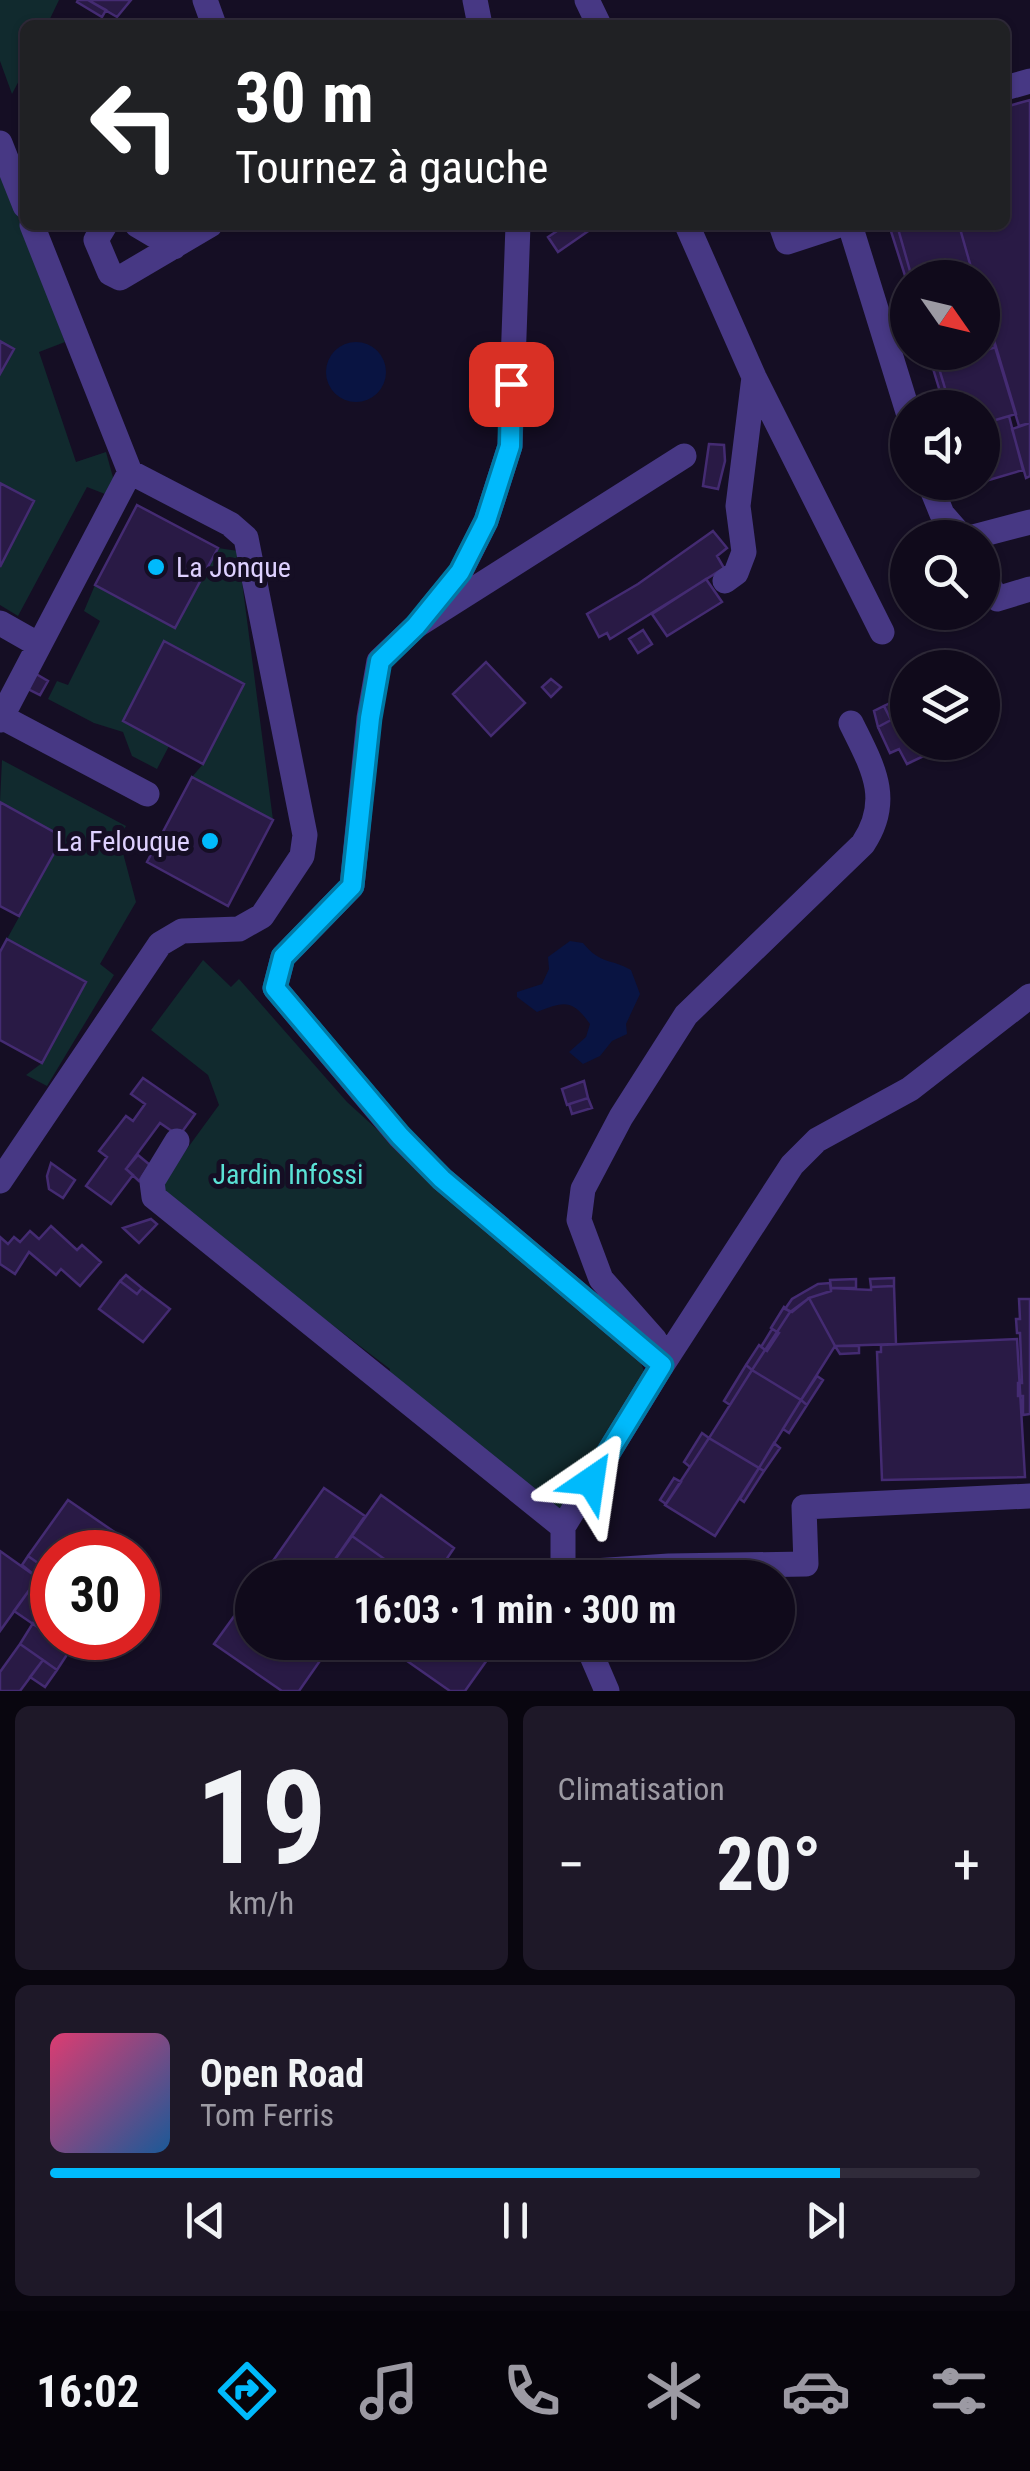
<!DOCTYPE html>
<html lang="fr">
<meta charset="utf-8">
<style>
body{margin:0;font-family:"Roboto Condensed",sans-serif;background:#1e1828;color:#f1f3f6;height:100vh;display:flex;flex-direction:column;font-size:38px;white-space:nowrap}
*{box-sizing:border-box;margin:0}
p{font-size:32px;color:#9c9aa3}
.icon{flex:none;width:55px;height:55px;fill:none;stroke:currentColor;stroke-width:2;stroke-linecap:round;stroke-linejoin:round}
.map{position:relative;height:1691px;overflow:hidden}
.side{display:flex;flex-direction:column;gap:15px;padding:15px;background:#09060f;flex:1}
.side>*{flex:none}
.top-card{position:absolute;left:20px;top:20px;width:990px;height:210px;border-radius:15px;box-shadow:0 2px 8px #0004,0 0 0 2px #302b3a;background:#202124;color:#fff;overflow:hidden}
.needle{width:65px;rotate:124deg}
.fabs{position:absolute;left:890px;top:260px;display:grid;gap:20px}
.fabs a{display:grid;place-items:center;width:110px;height:110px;border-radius:50%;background:#100a1b;box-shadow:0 2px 8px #0004,0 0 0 2px #302b3a;font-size:50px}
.speed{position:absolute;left:30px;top:1530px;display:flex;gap:20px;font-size:50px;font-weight:700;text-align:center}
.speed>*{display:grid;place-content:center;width:130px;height:130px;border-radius:50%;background:#100a1b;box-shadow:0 2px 8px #0004,0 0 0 2px #302b3a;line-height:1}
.speed .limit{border:15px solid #d22;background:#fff;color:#111}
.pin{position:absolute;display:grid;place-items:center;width:85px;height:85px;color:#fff;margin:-42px;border-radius:20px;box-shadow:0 5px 15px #0006}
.me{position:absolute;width:110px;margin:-55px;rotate:32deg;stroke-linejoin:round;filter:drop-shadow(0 0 8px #0008)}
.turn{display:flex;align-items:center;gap:35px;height:210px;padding:0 50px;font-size:45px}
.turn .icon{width:130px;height:130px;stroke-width:2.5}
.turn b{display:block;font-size:70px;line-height:85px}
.big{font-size:75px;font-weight:700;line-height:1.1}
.side .card{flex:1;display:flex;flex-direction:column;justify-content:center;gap:15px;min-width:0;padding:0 35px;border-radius:15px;background:#1e1828}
.side .dial{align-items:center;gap:0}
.dial b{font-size:130px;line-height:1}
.song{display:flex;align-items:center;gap:30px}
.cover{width:120px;height:120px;border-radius:15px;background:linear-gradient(135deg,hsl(340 70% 55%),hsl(210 70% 35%))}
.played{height:10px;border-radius:5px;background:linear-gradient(90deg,#00bafc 85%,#302b3a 85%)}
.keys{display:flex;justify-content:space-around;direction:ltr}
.heat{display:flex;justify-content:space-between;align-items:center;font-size:55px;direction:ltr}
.side .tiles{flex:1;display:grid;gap:15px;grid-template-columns:1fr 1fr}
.card:last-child{grid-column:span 2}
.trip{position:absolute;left:235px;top:1560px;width:560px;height:100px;border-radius:50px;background:#100a1b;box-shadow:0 2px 8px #0004,0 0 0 2px #302b3a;font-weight:700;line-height:100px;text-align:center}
.menu{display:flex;height:160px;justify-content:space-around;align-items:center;background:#06040b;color:#9c9aa3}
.menu .icon{width:70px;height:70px}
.menu .current{color:#00bafc}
.menu b{font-size:45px;color:#f1f3f6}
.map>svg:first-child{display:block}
</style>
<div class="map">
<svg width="1030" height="1691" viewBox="0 0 1030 1691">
<rect width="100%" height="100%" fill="#150e24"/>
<path fill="#112a2e" d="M0 0H59L47 25H25V69L12 94 0 61Z
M0 168 65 342 39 352 76 462 106 452 114 481 105 494 87 487 18 616 0 605V567L34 502 0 483Z
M218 548 238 551 273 820 192 777 203 764 244 684 165 641 123 721 169 746 157 769 132 756 123 732 94 723 48 699 57 681 68 685 100 621 84 611 95 585 175 627Z
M2 760 126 826 119 838 136 902 100 964 114 975 47 1086 26 1075 42 1063 86 982 7 939 63 837 0 802Z
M203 960 231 987 239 979 347 1102 525 1264 641 1363 644 1371 559 1515 389 1376 390 1369 163 1196 165 1179 219 1105 208 1075 151 1030Z"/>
<path fill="#091442" d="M326 372a30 30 0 1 1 60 0a30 30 0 1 1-60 0Z
M570 941 583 943C601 965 610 958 631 970L640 994 626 1024 627 1034 612 1041 600 1056 583 1064 569 1052 586 1037 590 1024C572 999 565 1001 537 1012L517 997V992L542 984 549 969 548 957Z"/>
<path fill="#291a45" stroke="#442b72" stroke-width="2.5" d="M78 0H88L106 10 102 17 77 2Z
M88 0H131L117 17Z
M1030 100V423L1019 426 982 304V278H974L959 225H1005V107Z
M566 225H597L558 252 548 237Z
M889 225H897L912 278H908V285Z
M897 225H959L974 278H912Z
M982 304 996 347 982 351Z
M0 341 14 349 0 374Z
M996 347 1016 414 982 424V408H951L938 365Z
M928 352H934L951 408H945Z
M934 352H977L938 365Z
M1009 416 1023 470 982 482V424Z
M1030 423V476L1026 478 1012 429Z
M709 444 724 445 725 461 718 489 703 486Z
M0 483 34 501 0 567Z
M137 505 218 548 175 628 95 585Z
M713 531 727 548 717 556 724 568 610 639 607 633 599 637 587 614 638 584Z
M706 579 722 602 667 636 652 614Z
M643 630 652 644 638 653 629 639Z
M164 641 244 684 203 764 123 721Z
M486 662 525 703 491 736 453 694Z
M31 671 48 681 40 695 22 686Z
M551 679 561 687 551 697 542 687Z
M908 694V742H953L907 764 899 749 890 753 878 727 891 720 884 706Z
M884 706 891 720 878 727 874 711Z
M192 777 273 820 228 906 147 862Z
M0 802 63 837 19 916 0 906Z
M7 939 86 982 42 1063 0 1040V952Z
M143 1078 195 1114 179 1136 160 1123 126 1169 133 1175 111 1204 86 1186 107 1157 99 1151 126 1116 133 1121 145 1104 131 1094Z
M584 1081 588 1098 567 1105 562 1089Z
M588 1098 592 1108 572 1114 569 1104Z
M138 1155 150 1165 139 1181 126 1169Z
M51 1163 75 1180 63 1198 49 1189 47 1176Z
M151 1219 157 1224 139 1243 123 1228Z
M51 1226 77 1250 82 1245 101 1262 80 1286 61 1269 56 1275 29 1252 15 1274 0 1264V1237L8 1244 14 1237 20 1242 30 1231 39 1239Z
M126 1275 142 1288 137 1294 120 1281Z
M894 1278V1286L871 1287 870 1279Z
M856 1279V1288H831L830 1280Z
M120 1281 137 1294 142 1288 170 1309 143 1342 99 1309Z
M830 1283 831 1291 809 1298 792 1312 785 1309 792 1299 818 1284Z
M894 1286 896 1344 835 1346 809 1298 831 1291V1288L871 1290V1287Z
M809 1298 835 1346 801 1400 752 1370 790 1312Z
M1019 1299H1030V1414L1023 1415V1396H1018V1383H1022L1020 1333H1017L1016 1319H1020Z
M784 1307 790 1312 777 1332 771 1328Z
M772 1329 779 1333 767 1351 761 1347Z
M1017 1339 1025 1477 882 1480 877 1352H881V1345Z
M759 1345 765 1350 752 1370 746 1365Z
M835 1346H859V1353L840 1354Z
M746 1365 752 1370 730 1405 724 1401Z
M752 1370 801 1400 759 1468 709 1438Z
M817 1376 823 1380 807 1405 801 1400Z
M801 1400 807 1405 789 1433 783 1429Z
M702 1433 709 1438 690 1467 684 1462Z
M709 1438 759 1468 715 1536 665 1505Z
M774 1443 780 1448 764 1471 759 1468Z
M759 1468 764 1471 744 1502 740 1499Z
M674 1478 681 1482 666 1504 660 1500Z
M324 1488 365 1516 322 1578H261Z
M381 1495 454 1548 434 1578H411L352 1536Z
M68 1500 142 1551 138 1558V1552H52V1573L28 1556Z
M352 1536 411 1578H322Z
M0 1551 38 1578 0 1631Z
M28 1556 52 1573V1637L14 1611 38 1578 22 1565Z
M243 1604 252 1610V1642H333L299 1691H282L214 1644Z
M33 1623 70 1650 57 1670 20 1644Z
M53 1638H79L70 1650Z
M380 1642H463L487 1660 465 1691H450Z
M463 1642H499L487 1660Z
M20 1644 43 1660 20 1691H0V1672Z
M43 1660 57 1670 45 1687 30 1677Z"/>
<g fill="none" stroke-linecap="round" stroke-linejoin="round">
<path stroke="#473884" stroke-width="25" d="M205 0 214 25
M475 0 480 25
M587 0 599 25
M1005 88 1030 81
M0 143 25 206
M105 225 96 240 110 273 120 278 210 225
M137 225 174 247
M687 225 754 377 882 632
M781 225 787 242 839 225
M850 225 908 412
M929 482 942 514 963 538
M969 538 1030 522
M982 573 997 599 1030 589
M725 581 736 573 744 552 738 506 754 377
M430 609 460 573 486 521 510 446 518 225
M0 623 39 645
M0 716 147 794
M0 720 130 472
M177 1141 152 1182 154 1197 563 1527
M0 1181 160 944 182 931 239 929 262 916 302 856 305 835 246 538 230 524 130 472 32 225
M655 1340 601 1279 579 1220 583 1189 621 1117 686 1015 863 844C893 799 872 766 851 723
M662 1365 442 1179 400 1137 275 988 283 957 352 886 369 718 379 661 416 626 684 456
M563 1573 669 1566 806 1564 804 1507 1030 1496
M563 1578V1527L659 1370 792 1165 817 1140 910 1089 1030 996
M586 1642 607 1691"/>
</g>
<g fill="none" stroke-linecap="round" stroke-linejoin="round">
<defs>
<path id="route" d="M511 384 510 446 486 521 460 572 416 626 380 661 370 718 352 886 283 957 275 988 400 1136 442 1179 662 1365 591 1481"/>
</defs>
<use href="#route" stroke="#0079a4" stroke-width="25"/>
<use href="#route" stroke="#00bafc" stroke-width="18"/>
</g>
<g fill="#00bafc" stroke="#150e24" stroke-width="4">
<circle cx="156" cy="567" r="10"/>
<circle cx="210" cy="841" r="10"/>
</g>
<g text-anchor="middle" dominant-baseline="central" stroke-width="10" stroke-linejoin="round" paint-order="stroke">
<g font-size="28" fill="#ded1ff" stroke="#150e24" text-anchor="start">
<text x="176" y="567">La Jonque</text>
<text x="190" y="841" text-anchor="end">La Felouque</text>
</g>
<g font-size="28" fill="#5ae1d5" stroke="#150e24">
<text x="288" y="1174">Jardin Infossi</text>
</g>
</g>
</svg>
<div class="fabs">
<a><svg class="needle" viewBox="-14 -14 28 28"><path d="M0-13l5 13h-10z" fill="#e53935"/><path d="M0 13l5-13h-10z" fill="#9c9aa3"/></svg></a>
<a><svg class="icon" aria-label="sound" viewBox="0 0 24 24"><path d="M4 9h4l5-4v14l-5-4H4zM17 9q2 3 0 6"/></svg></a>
<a><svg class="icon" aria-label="search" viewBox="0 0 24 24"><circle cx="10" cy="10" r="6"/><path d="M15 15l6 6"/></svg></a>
<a><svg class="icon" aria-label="layers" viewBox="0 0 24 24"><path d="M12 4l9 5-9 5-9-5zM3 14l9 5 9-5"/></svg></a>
</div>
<div class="speed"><div class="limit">30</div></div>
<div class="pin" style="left:511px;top:384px;background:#d93025"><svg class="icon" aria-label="arrive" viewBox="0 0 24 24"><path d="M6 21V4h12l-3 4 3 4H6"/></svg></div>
<svg class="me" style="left:591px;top:1481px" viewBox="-20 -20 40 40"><path d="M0-17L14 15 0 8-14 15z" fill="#00bafc" stroke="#fff" stroke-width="4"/></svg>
<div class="trip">16:03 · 1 min · 300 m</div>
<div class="top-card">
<div class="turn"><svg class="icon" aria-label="left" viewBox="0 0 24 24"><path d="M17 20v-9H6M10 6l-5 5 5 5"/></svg><div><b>30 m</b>Tournez à gauche</div></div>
</div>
</div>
<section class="side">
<div class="tiles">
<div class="card dial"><b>19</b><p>km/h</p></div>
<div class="card"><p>Climatisation</p>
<div class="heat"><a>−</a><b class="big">20°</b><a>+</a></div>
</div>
<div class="card">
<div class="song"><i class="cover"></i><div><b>Open Road</b><p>Tom Ferris</p></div></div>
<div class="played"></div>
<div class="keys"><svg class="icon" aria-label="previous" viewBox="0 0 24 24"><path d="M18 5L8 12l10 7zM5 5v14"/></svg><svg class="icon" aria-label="pause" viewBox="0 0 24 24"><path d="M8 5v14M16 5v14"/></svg><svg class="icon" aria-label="next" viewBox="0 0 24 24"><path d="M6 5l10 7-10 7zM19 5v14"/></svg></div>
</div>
</div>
</section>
<nav class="menu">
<b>16:02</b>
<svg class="icon current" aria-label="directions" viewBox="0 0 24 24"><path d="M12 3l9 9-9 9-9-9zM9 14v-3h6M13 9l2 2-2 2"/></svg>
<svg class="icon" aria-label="music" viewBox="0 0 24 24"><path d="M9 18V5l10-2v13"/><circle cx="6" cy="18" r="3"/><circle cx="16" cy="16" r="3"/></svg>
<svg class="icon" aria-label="phone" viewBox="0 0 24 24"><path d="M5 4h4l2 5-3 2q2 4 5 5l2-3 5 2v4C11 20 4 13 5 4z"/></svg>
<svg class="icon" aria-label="climate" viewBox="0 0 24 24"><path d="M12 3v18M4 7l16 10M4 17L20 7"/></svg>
<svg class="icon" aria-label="car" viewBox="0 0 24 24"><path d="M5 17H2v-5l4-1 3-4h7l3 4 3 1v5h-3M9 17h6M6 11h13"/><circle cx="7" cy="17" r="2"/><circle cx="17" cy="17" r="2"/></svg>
<svg class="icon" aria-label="filters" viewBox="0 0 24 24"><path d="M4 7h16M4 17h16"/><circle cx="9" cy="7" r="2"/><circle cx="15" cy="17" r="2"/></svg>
</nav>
